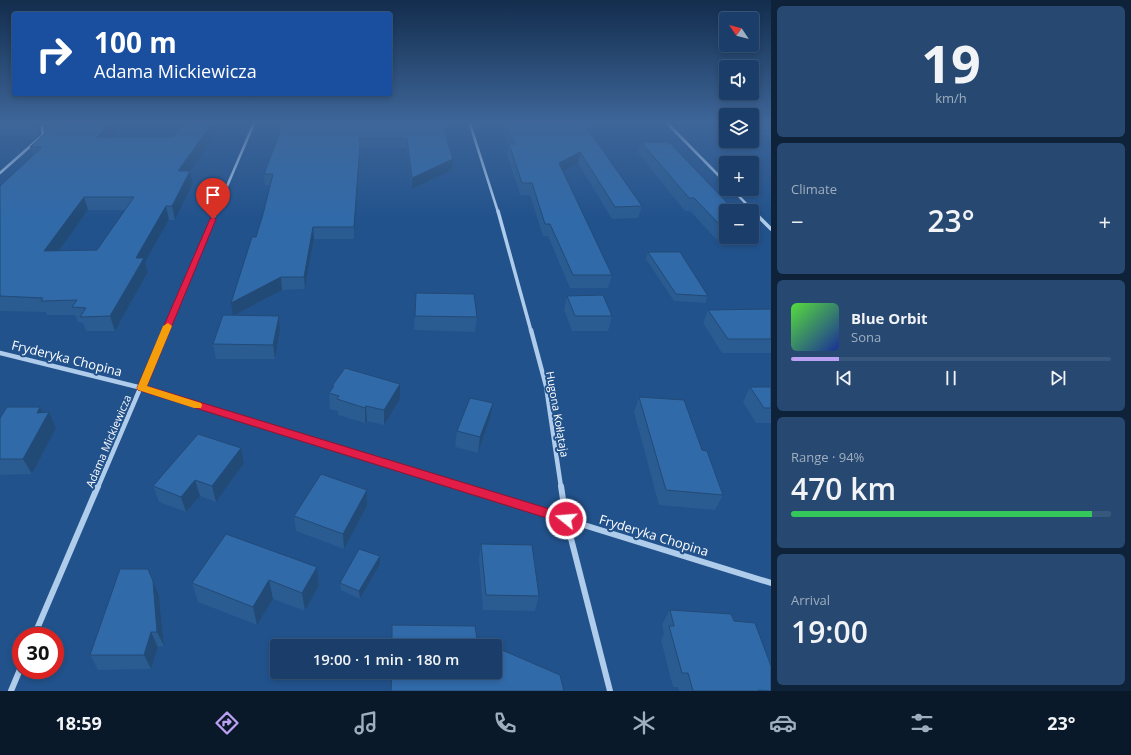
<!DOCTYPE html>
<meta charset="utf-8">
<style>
body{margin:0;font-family:"Open Sans",sans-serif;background:#274971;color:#f1f3f6;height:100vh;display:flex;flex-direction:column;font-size:15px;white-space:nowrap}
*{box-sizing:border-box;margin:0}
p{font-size:13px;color:#9faec0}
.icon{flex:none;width:22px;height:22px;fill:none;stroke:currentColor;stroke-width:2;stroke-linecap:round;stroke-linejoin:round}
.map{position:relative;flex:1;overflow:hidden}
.side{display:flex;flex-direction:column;gap:6px;padding:6px;background:#0e223a;width:360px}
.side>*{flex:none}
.banner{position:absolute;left:12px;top:12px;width:380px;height:84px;border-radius:4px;box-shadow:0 2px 6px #0003,0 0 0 1px #38577d;background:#1a4fa0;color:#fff;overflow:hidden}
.needle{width:26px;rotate:305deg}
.tools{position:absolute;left:719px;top:12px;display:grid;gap:8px}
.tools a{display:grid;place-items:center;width:40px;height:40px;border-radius:4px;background:#1a3e69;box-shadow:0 2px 6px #0003,0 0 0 1px #38577d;font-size:20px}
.speed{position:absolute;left:12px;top:627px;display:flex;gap:8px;font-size:20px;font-weight:700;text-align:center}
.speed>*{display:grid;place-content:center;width:52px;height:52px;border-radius:50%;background:#1a3e69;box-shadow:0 2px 6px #0003,0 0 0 1px #38577d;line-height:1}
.speed .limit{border:6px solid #d22;background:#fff;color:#111}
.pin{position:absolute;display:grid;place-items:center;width:34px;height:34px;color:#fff;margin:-41px -17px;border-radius:50% 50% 50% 0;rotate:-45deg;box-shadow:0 0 4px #0007}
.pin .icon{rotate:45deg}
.me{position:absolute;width:44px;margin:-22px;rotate:287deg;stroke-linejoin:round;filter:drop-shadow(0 0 3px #0008)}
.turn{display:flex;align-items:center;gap:14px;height:84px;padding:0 16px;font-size:18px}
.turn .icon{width:52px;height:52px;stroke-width:2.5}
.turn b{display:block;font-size:28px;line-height:34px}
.big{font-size:30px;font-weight:600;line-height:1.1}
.side .widget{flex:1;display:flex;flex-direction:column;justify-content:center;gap:6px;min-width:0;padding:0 14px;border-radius:6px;background:#274971}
.side .dial{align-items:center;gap:0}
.dial b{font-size:52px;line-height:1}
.song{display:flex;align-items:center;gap:12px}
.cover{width:48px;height:48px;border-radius:6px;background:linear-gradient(135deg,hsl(110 70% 55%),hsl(230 70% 35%))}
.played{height:4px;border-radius:2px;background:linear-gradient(90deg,#bca0f2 15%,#38577d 15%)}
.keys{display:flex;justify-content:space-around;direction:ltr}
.heat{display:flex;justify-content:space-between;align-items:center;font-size:22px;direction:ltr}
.charge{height:6px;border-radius:3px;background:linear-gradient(90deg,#34c759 94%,#38577d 0)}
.trip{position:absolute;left:270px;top:639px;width:232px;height:40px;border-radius:4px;background:#1a3e69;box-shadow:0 2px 6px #0003,0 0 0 1px #38577d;font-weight:600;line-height:40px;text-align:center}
.tabs{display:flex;height:64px;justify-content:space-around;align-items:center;background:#0a192a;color:#9faec0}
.tabs .icon{width:28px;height:28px}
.tabs .on{color:#bca0f2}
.tabs b{font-size:18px;color:#f1f3f6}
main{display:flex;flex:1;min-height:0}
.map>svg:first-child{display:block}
</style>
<main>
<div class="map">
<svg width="771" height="691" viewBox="0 0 771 691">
<rect width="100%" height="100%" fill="#22528c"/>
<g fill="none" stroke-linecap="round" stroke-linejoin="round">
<path stroke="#afcceb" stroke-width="2.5" d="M469 121 498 212
M665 121 726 183
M0 173 43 135 42 127 49 121
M732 189 754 212
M216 212 255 121"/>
<path stroke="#afcceb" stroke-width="3.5" d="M498 211 531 331
M753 211 771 229
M165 331 216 211"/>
<path stroke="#afcceb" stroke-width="4.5" d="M531 330 546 386 561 487
M0 353 142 388 461 487
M98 487 165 330"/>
<path stroke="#afcceb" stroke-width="6" d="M458 486 771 583
M561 486 566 519 610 691
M34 636 98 486
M11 691 21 667"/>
</g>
<path fill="#2a5b91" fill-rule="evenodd" d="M0 121H124L110 137H173L222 124 189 171H190L193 183 175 220H169L145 262 148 272 115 331H86L83 323 78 322 75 315H47L46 312 0 311V186L33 155 30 147 45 133 42 124 40 125 39 135H0ZM88 210H125L97 250 59 251Z
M284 121H441L453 159 452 170 412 189 407 148H360L354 239H314L305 289 282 290 235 315 279 316 280 330 275 359H216L213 344 233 315 231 303 256 237 263 214 270 185H265L264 174Z
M501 121H582L642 206 638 218 612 219 578 163 563 171 612 275 608 288H570L548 236H543L530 195H520L507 155 508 145 504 136V130Z
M752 121H771V135H752Z
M641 142 726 211V237H745L744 239H716L690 211H685L638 153Z
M648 252 708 296 705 303 674 301 646 259Z
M416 293 477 317 475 332 414 330Z
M567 296 612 316 608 331H572L564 310Z
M771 309V353H722L703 323 708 310Z
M400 384V399L384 425 367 421 365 423 338 415V411L330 409 329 393 332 389V386Z
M750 387H771V423H756L743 402Z
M639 397 723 495 715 510 659 505 634 412Z
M40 407 43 413 49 412 56 428 32 474 0 475V418Z
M490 418 478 453 455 447 457 431Z
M241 448 244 463 216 502 200 496 186 512 159 502 153 486Z
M367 506 344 549 296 531 294 516Z
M481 544 539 596 535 611 483 610 479 559Z
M380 564 360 599 341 590 340 583Z
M317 567 319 585 305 611 273 599 257 625 198 602 192 583Z
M159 596 164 646 158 647 151 669 98 670 90 655Z
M670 610 734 621 771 691H679L678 687H673L661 640 664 634 662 624Z"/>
<path fill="#224a76" d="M35 121H45L40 125 39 135 35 124Z
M111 121H124L100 148 97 137Z
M214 121H221L222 124 181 184 178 171Z
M360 143V154L354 239V227Z
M580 152 578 163 557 174 559 163Z
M453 159 452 170 412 189V178Z
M190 171 193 183 175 220 172 206Z
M84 197 88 210 49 265 44 251Z
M166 206 169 220 145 262 148 272 115 331 110 316 136 258Z
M313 227 314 239 305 289 304 277Z
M281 277 282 290 233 316 231 303Z
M279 316 280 330 275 359 273 345Z
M400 384V399L384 425V410Z
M493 403 490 418 478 453 480 437Z
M366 406 367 421 365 423V408Z
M40 407 46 418 49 412 56 428 32 474 23 459 37 413Z
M241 448 244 463 216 502 212 486Z
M195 480 200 496 186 512 181 497Z
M367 490V506L344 549 343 534Z
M380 556V564L360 599 359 591Z
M317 567 319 585 305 611 302 593Z
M148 569 159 596 164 646 157 632Z
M269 580 273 599 257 625 253 607Z
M151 632 158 647 151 669 144 655Z"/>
<path fill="#316aa9" stroke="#224a76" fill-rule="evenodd" d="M0 121H35V124H0Z
M42 121H111L97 137H173L187 121H214L178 171H190L172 206H166L136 258H144L110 316 80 317 86 308 72 307 77 300 41 301 43 298 0 296V186L42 147H30L55 124H42ZM84 197H134L97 250 44 251Z
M284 121H441L453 159 412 178 407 138H359L360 143 354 227H313L304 277H281L231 303 252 237H256L263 214 273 174H264Z
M506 121H582L642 206 615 207 580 152 559 163 612 275H573L550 224H545L532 183H522L509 144H515L505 126H508Z
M752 121H771V125H753L752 124Z
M641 142H669L735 211H726V226H721L694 198H689Z
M648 252H680L708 296 676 294Z
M416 293 474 294 477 317 415 316Z
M603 295 612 316H575L567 296Z
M771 309V339H728L708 310Z
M223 315 279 316 273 345 213 344Z
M345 368 400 384 384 410 366 406 365 408 337 399 339 396 329 393 334 386H332Z
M750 387H771V408H764Z
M639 397 684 400 702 450 707 451 723 495 666 490Z
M470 398 493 403 480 437 457 431Z
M7 407H40L37 413 49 412 23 459H0V418Z
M198 434 241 448 212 486 195 480 181 497 153 486Z
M321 474 367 490 343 534 294 516Z
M226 534 317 567 302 593 269 580 253 607 192 583Z
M481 544 532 545 539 596 486 595Z
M359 549 380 556 359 591 340 583Z
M120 569H148L153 581 157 632H151L144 655H90Z
M670 610 731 614 734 621 755 623 771 666V691L758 690 759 691H693L688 673H682L669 626H674Z
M392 625 475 626 477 639 494 646H392Z
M495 647 560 675 564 691H391L392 672H495Z"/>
<linearGradient id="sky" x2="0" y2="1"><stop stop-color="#132d4d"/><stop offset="0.56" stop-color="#3e6699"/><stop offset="1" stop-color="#3e6699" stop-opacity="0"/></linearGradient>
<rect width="771" height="218" fill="url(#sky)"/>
<path fill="#e11d48" stroke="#92132f" d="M213 217 216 219 147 386 566 514 571 515 572 519 571 523 566 524 138 390 137 388 210 219Z"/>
<path fill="#f59e0b" d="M168 323 172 326 147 386 201 403 202 405 201 408H194L138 390 137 388 163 326Z"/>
<g text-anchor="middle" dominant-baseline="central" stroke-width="4" stroke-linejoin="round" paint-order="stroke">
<g font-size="11" fill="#fff" stroke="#22528c">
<text transform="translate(558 414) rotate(80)">Hugona Kołłątaja</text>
<text transform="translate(108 441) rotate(-67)">Adama Mickiewicza</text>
</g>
<g font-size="13" fill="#fff" stroke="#22528c">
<text transform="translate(67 358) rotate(14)">Fryderyka Chopina</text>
<text transform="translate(654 535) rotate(17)">Fryderyka Chopina</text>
</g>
</g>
</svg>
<div class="tools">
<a><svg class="needle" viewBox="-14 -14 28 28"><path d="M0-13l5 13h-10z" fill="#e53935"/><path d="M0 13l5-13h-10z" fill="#9faec0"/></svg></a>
<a><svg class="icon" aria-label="sound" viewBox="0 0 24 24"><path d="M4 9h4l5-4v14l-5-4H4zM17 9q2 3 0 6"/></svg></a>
<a><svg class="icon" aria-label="layers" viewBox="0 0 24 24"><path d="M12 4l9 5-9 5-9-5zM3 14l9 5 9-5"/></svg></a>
<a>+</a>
<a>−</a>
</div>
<div class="speed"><div class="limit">30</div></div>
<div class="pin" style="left:213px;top:219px;background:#d93025"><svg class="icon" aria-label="arrive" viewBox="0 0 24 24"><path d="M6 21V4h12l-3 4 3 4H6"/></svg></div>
<svg class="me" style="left:566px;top:519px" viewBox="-20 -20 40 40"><circle r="17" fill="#e11d48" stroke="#fff" stroke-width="3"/><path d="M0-11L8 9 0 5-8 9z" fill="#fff"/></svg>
<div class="trip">19:00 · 1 min · 180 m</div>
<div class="banner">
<div class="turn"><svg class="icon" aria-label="right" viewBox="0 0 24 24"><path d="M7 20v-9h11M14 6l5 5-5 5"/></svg><div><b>100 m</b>Adama Mickiewicza</div></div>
</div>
</div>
<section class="side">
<div class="widget dial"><b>19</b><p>km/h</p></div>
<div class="widget"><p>Climate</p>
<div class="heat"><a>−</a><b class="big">23°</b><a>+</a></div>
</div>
<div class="widget">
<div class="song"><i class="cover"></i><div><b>Blue Orbit</b><p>Sona</p></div></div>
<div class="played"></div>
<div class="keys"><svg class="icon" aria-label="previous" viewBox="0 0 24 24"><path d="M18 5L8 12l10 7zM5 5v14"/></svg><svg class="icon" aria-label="pause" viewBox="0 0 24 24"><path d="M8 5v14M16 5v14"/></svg><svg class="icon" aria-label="next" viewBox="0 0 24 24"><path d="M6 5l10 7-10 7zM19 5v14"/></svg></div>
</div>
<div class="widget"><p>Range · 94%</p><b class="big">470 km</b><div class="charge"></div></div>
<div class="widget"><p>Arrival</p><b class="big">19:00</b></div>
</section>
</main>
<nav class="tabs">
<b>18:59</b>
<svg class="icon on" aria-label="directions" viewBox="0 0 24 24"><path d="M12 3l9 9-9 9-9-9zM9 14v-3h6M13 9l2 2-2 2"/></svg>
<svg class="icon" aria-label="music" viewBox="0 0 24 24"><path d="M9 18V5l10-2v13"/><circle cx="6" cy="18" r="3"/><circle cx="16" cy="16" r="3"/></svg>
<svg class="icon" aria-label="phone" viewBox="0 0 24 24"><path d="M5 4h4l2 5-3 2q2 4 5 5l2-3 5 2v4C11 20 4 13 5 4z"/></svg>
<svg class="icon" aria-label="climate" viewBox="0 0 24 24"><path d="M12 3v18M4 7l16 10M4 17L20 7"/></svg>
<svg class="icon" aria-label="car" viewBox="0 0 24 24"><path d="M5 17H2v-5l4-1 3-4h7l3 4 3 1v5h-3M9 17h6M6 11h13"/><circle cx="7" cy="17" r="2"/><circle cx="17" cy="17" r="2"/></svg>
<svg class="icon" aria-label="filters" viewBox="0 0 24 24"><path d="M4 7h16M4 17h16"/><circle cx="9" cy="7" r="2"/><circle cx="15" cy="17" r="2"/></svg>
<b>23°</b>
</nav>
